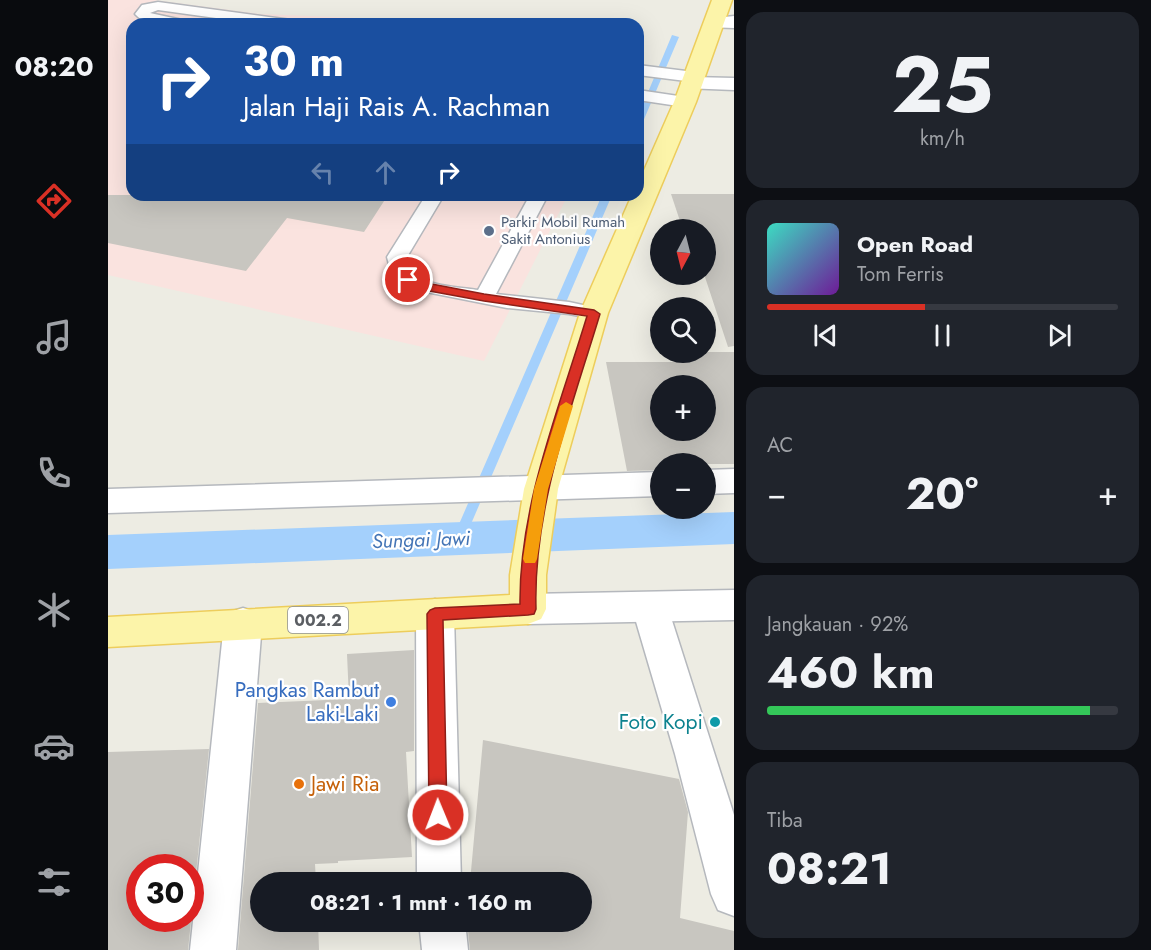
<!DOCTYPE html>
<html lang="id">
<meta charset="utf-8">
<style>
body{margin:0;font-family:Jost,sans-serif;background:#20242c;color:#f1f3f6;height:100vh;display:flex;flex-direction:column;font-size:22px;white-space:nowrap}
*{box-sizing:border-box;margin:0}
p{font-size:20px;color:#9ea1a6}
.icon{flex:none;width:33px;height:33px;fill:none;stroke:currentColor;stroke-width:2;stroke-linecap:round;stroke-linejoin:round}
.map{position:relative;flex:1;overflow:hidden}
.drawer{display:flex;flex-direction:column;gap:12px;padding:12px;background:#0d0f14;width:417px}
.drawer>*{flex:none}
.banner{position:absolute;left:18px;top:18px;width:518px;height:183px;border-radius:18px;box-shadow:0 6px 24px #0002;background:#1a4fa0;color:#fff;overflow:hidden}
.needle{width:39px;rotate:187deg}
.fabs{position:absolute;left:542px;top:219px;display:grid;gap:12px}
.fabs a{display:grid;place-items:center;width:66px;height:66px;border-radius:50%;background:#171b24;box-shadow:0 6px 24px #0002;font-size:30px}
.speed{position:absolute;left:18px;top:854px;display:flex;gap:12px;font-size:30px;font-weight:700;text-align:center}
.speed>*{display:grid;place-content:center;width:78px;height:78px;border-radius:50%;background:#171b24;box-shadow:0 6px 24px #0002;line-height:1}
.speed .limit{border:9px solid #d22;background:#fff;color:#111}
.pin{position:absolute;display:grid;place-items:center;width:51px;height:51px;color:#fff;margin:-26px;border:3px solid #fff;border-radius:50%;box-shadow:0 2px 6px #0007}
.me{position:absolute;width:66px;margin:-33px;rotate:359deg;stroke-linejoin:round;filter:drop-shadow(0 0 4px #0008)}
.turn{display:flex;align-items:center;gap:21px;height:126px;padding:0 18px;font-size:27px}
.turn .icon{width:78px;height:78px;stroke-width:2.5}
.turn b{display:block;font-size:42px;line-height:51px}
.lanes{display:flex;align-items:center;height:57px;padding:0 18px;background:#0003;justify-content:center;gap:30px;direction:ltr}
.lanes .off{opacity:.35}
.big{font-size:45px;font-weight:700;line-height:1.1}
.drawer .widget{flex:1;display:flex;flex-direction:column;justify-content:center;gap:9px;min-width:0;padding:0 21px;border-radius:18px;background:#20242c}
.drawer .dial{align-items:center;gap:0}
.dial b{font-size:78px;line-height:1}
.song{display:flex;align-items:center;gap:18px}
.cover{width:72px;height:72px;border-radius:9px;background:linear-gradient(135deg,hsl(170 70% 55%),hsl(280 70% 35%))}
.played{height:6px;border-radius:3px;background:linear-gradient(90deg,#d93025 45%,#363941 45%)}
.keys{display:flex;justify-content:space-around;direction:ltr}
.heat{display:flex;justify-content:space-between;align-items:center;font-size:33px;direction:ltr}
.charge{height:9px;border-radius:4px;background:linear-gradient(90deg,#34c759 92%,#363941 0)}
.trip{position:absolute;left:142px;top:872px;width:342px;height:60px;border-radius:30px;background:#171b24;box-shadow:0 6px 24px #0002;font-weight:700;line-height:60px;text-align:center}
main{display:flex;flex:1;min-height:0}
.tabs{display:flex;flex-direction:column;width:108px;justify-content:space-around;align-items:center;background:#090b0e;color:#9ea1a6}
.tabs .icon{width:42px;height:42px}
.tabs .selected{color:#d93025}
.tabs b{font-size:27px;color:#f1f3f6}
.map>svg:first-child{display:block}
</style>
<main>
<nav class="tabs">
<b>08:20</b>
<svg class="icon selected" aria-label="directions" viewBox="0 0 24 24"><path d="M12 3l9 9-9 9-9-9zM9 14v-3h6M13 9l2 2-2 2"/></svg>
<svg class="icon" aria-label="music" viewBox="0 0 24 24"><path d="M9 18V5l10-2v13"/><circle cx="6" cy="18" r="3"/><circle cx="16" cy="16" r="3"/></svg>
<svg class="icon" aria-label="phone" viewBox="0 0 24 24"><path d="M5 4h4l2 5-3 2q2 4 5 5l2-3 5 2v4C11 20 4 13 5 4z"/></svg>
<svg class="icon" aria-label="climate" viewBox="0 0 24 24"><path d="M12 3v18M4 7l16 10M4 17L20 7"/></svg>
<svg class="icon" aria-label="car" viewBox="0 0 24 24"><path d="M5 17H2v-5l4-1 3-4h7l3 4 3 1v5h-3M9 17h6M6 11h13"/><circle cx="7" cy="17" r="2"/><circle cx="17" cy="17" r="2"/></svg>
<svg class="icon" aria-label="filters" viewBox="0 0 24 24"><path d="M4 7h16M4 17h16"/><circle cx="9" cy="7" r="2"/><circle cx="15" cy="17" r="2"/></svg>
</nav>
<div class="map">
<svg width="626" height="950" viewBox="0 0 626 950">
<rect width="100%" height="100%" fill="#edece3"/>
<path fill="#fae3df" d="M0 0H46L151 14 274 19 326 24H24V195H460L376 361 0 275Z"/>
<g fill="none" stroke-linecap="round" stroke-linejoin="round">
<path fill="#a4d0fc" fill-rule="evenodd" d="M564 35 571 37 534 124 530 126V116Z
M494 195H504L357 538 355 541H347L345 538Z"/>
<path fill="#a4d0fc" fill-rule="evenodd" d="M626 512V544L0 569V535Z"/>
</g>
<path fill="#c8c6c0" fill-rule="evenodd" d="M563 194H626V346L620 347 596 274 597 230H575Z
M0 195H280L256 232 179 218 138 271 0 243Z
M579 352H626V464H552V470L519 471 498 362H582ZM552 386H597V430H552Z
M306 650V751L298 752 304 857 230 861V863L207 864 208 882H153V921H210L211 950H130L150 703 241 699 239 654Z
M375 740 571 779 580 812 572 918 626 931V950H362L359 921H474V882H362Z
M101 749 80 950H0V752ZM32 867H82V918H32Z"/>
<g fill="none" stroke-linecap="round" stroke-linejoin="round">
<defs>
<path id="service" d="M50 2 183 20 190 24H151L50 10 42 13 79 21 81 24C63 24 40 29 27 14L34 5Z
M530 65 586 72 594 77 586 82 530 75Z
M530 90 577 97 585 102 577 107 530 100Z
M318 195H336L299 257C299 287 347 286 370 290L422 195H440L388 294 461 302 493 309 496 313 493 317 486 319 461 314 399 308 298 288 283 272 279 257Z"/>
<path id="minor" d="M626 16V28L599 27 596 23 599 19Z
M584 77 626 78V90L576 88 573 83 576 78Z
M626 469V493L597 494V470Z
M552 472V496L0 513V489Z
M542 593 555 598 560 608 626 815V916L610 910 603 894 567 754 524 608 529 598Z
M327 599 340 604 346 614 353 882H309L308 614 314 604Z
M135 608 148 612 154 623 128 950H82L116 623 122 612Z
M311 921H357L360 950H314Z"/>
<path id="tertiary" d="M626 590V620L420 624 407 619 402 609 407 599 420 594Z"/>
<path id="primary" d="M604 0H624L588 102 500 313 450 489 438 575V609L433 619 420 624 0 647V617L402 595V575L416 489 472 313 524 195H530V184L566 102Z"/>
</defs>
<use href="#service" stroke="#b5b8bd" stroke-width="3"/>
<use href="#minor" stroke="#b5b8bd" stroke-width="3"/>
<use href="#tertiary" stroke="#b5b8bd" stroke-width="3"/>
<use href="#primary" stroke="#edcd5c" stroke-width="3"/>
<use href="#service" fill="#fff" fill-rule="evenodd"/>
<use href="#minor" fill="#fff" fill-rule="evenodd"/>
<use href="#tertiary" fill="#fff" fill-rule="evenodd"/>
<use href="#primary" fill="#fcf4a9" fill-rule="evenodd"/>
</g>
<path fill="#d93025" stroke="#8d1f18" stroke-width="1.5" d="M300 276 308 281 376 294 486 310 492 314C463 410 425 508 428 609L426 614 420 615 335 620 339 815 337 821 330 823 324 821 321 815 319 614 322 610 327 608 412 604C411 505 451 409 479 316L376 301 305 288 294 280Z"/>
<path fill="#f59e0b" d="M458 402 465 406 440 489 429 559 427 563H417L415 559 426 489 452 406Z"/>
<circle fill="#5c6f8a" stroke="#fff" stroke-width="2" cx="381" cy="231" r="6"/>
<circle fill="#3f7fe0" stroke="#fff" stroke-width="2" cx="283" cy="702" r="6"/>
<circle fill="#0f9aa8" stroke="#fff" stroke-width="2" cx="607" cy="722" r="6"/>
<circle fill="#e8710a" stroke="#fff" stroke-width="2" cx="191" cy="784" r="6"/>
<g text-anchor="middle" dominant-baseline="central" stroke-width="4.5" stroke-linejoin="round" paint-order="stroke">
<g font-size="15" fill="#4e5e75" stroke="#fff" text-anchor="start">
<text x="393" y="222">Parkir Mobil Rumah<tspan x="393" dy="17">Sakit Antonius</tspan></text>
</g>
<rect fill="#fff" stroke="#8c8e92" stroke-width="1.5" x="180" y="607" width="60" height="26" rx="4.5"/>
<g font-size="16" font-weight="bold" fill="#5b5e63">
<text x="210" y="620">002.2</text>
</g>
<g font-size="20" font-style="italic" fill="#4475b6" stroke="#fff">
<text transform="translate(313 540) rotate(-2)">Sungai Jawi</text>
</g>
<g font-size="21" fill="#366cbe" stroke="#fff" text-anchor="end">
<text x="271" y="690">Pangkas Rambut<tspan x="271" dy="24">Laki-Laki</tspan></text>
</g>
<g font-size="21" fill="#0d838f" stroke="#fff" text-anchor="end">
<text x="595" y="722">Foto Kopi</text>
</g>
<g font-size="21" fill="#c56008" stroke="#fff" text-anchor="start">
<text x="203" y="784">Jawi Ria</text>
</g>
</g>
</svg>
<div class="fabs">
<a><svg class="needle" viewBox="-14 -14 28 28"><path d="M0-13l5 13h-10z" fill="#e53935"/><path d="M0 13l5-13h-10z" fill="#9ea1a6"/></svg></a>
<a><svg class="icon" aria-label="search" viewBox="0 0 24 24"><circle cx="10" cy="10" r="6"/><path d="M15 15l6 6"/></svg></a>
<a>+</a>
<a>−</a>
</div>
<div class="speed"><div class="limit">30</div></div>
<div class="pin" style="left:300px;top:280px;background:#d93025"><svg class="icon" aria-label="arrive" viewBox="0 0 24 24"><path d="M6 21V4h12l-3 4 3 4H6"/></svg></div>
<svg class="me" style="left:330px;top:815px" viewBox="-20 -20 40 40"><circle r="17" fill="#d93025" stroke="#fff" stroke-width="3"/><path d="M0-11L8 9 0 5-8 9z" fill="#fff"/></svg>
<div class="trip">08:21 · 1 mnt · 160 m</div>
<div class="banner">
<div class="turn"><svg class="icon" aria-label="right" viewBox="0 0 24 24"><path d="M7 20v-9h11M14 6l5 5-5 5"/></svg><div><b>30 m</b>Jalan Haji Rais A. Rachman</div></div>
<div class="lanes"><svg class="icon off" aria-label="left" viewBox="0 0 24 24"><path d="M17 20v-9H6M10 6l-5 5 5 5"/></svg><svg class="icon off" aria-label="ahead" viewBox="0 0 24 24"><path d="M12 20V5M6 11l6-6 6 6"/></svg><svg class="icon" aria-label="right" viewBox="0 0 24 24"><path d="M7 20v-9h11M14 6l5 5-5 5"/></svg></div>
</div>
</div>
<section class="drawer">
<div class="widget dial"><b>25</b><p>km/h</p></div>
<div class="widget">
<div class="song"><i class="cover"></i><div><b>Open Road</b><p>Tom Ferris</p></div></div>
<div class="played"></div>
<div class="keys"><svg class="icon" aria-label="previous" viewBox="0 0 24 24"><path d="M18 5L8 12l10 7zM5 5v14"/></svg><svg class="icon" aria-label="pause" viewBox="0 0 24 24"><path d="M8 5v14M16 5v14"/></svg><svg class="icon" aria-label="next" viewBox="0 0 24 24"><path d="M6 5l10 7-10 7zM19 5v14"/></svg></div>
</div>
<div class="widget"><p>AC</p>
<div class="heat"><a>−</a><b class="big">20°</b><a>+</a></div>
</div>
<div class="widget"><p>Jangkauan · 92%</p><b class="big">460 km</b><div class="charge"></div></div>
<div class="widget"><p>Tiba</p><b class="big">08:21</b></div>
</section>
</main>
